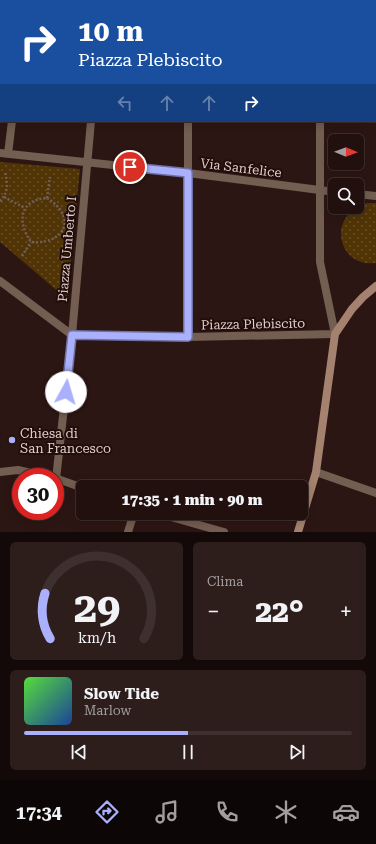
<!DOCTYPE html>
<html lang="it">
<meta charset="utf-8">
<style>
body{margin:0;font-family:"Roboto Serif",serif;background:#2d1e1c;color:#f1f3f6;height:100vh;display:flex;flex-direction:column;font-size:15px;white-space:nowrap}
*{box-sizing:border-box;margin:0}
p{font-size:13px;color:#a29d9e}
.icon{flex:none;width:22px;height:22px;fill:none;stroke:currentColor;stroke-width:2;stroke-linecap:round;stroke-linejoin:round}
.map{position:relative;height:532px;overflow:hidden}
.panel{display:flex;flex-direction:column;gap:10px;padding:10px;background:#120908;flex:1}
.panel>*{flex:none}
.guide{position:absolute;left:0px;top:0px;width:376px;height:122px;box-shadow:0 2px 10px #0003,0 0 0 1px #3e302e;background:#1a4fa0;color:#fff;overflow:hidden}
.needle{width:26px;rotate:91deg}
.tools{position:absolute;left:328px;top:134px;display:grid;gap:8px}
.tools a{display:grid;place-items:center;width:36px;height:36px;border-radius:6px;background:#21100e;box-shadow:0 2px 10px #0003,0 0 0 1px #3e302e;font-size:20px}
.speed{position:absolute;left:12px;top:468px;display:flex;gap:8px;font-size:20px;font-weight:700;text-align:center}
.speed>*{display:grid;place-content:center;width:52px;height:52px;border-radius:50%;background:#21100e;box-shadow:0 2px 10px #0003,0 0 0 1px #3e302e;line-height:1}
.speed .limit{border:6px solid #d22;background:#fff;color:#111}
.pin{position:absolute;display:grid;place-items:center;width:34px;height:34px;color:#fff;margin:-17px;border:2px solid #fff;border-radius:50%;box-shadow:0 1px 4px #0007}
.me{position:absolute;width:44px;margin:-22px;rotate:6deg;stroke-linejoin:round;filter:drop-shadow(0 0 3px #0008)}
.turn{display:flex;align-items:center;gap:14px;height:84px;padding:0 12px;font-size:18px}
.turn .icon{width:52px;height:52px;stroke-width:2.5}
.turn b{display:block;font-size:28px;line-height:34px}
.lanes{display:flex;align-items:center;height:38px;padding:0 12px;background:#0003;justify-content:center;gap:20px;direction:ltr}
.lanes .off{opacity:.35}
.big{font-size:30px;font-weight:800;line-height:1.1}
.panel .card{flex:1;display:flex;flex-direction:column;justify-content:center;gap:6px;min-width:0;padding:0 14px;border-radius:6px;background:#2d1e1c}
.panel .dial{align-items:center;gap:0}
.dial svg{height:104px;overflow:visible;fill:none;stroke:#3e302e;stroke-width:7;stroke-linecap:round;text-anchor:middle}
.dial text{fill:#f1f3f6;stroke:none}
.song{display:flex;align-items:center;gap:12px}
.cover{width:48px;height:48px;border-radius:6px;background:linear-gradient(135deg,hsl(110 70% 55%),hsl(220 70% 35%))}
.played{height:4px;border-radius:2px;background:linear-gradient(90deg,#aab0fb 50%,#3e302e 50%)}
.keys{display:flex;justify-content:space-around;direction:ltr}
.heat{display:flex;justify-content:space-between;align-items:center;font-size:22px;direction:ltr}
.panel .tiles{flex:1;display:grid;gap:10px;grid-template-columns:1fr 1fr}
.card:last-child{grid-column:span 2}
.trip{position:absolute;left:76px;top:480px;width:232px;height:40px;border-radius:6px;background:#21100e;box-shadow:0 2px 10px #0003,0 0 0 1px #3e302e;font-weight:800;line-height:40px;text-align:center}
.tabs{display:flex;height:64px;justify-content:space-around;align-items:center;background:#0d0606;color:#a29d9e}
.tabs .icon{width:28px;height:28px}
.tabs .on{color:#aab0fb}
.tabs b{font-size:18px;color:#f1f3f6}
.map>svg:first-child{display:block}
</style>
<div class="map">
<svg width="376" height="532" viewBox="0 0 376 532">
<defs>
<pattern id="grass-dots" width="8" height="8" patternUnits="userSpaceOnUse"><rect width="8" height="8" fill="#513406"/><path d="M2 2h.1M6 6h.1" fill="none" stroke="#6a5029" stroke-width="1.8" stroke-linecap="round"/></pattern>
</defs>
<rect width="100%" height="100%" fill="#2c1613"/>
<path fill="url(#grass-dots)" d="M0 162 80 169 67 299 0 242Z
M367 203H376V263C337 268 326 215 367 203Z"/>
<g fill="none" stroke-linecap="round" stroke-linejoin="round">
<path stroke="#725e5b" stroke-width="2.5" stroke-dasharray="2 2" stroke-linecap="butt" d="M4 197 25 208
M47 198C78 217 65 245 31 242 17 222 19 200 47 198Z
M47 198 50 177
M0 201C9 193 7 182 5 171
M22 256 31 242"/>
<path stroke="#735e51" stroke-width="8" d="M374 1V0
M375 52H376
M316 472 376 493"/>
<path stroke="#735e51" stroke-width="8" d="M320 0V1
M24 1V0
M102 1V0
M188 1V0
M0 153 188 173 335 192
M8 154 12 121
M357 194 376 196
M0 281 72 335
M72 335 188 337 335 334 320 262V121
M188 337V121
M0 472 18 470 49 477
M55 478 83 488
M56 479 72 335 91 121
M157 513 224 532
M128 532 134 513"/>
<path stroke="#a4826f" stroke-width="8" d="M298 532 316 472 335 334 352 309 363 297 376 286"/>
</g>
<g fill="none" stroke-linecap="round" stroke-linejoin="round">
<defs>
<path id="route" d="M66 392 72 335 188 337V173L130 167"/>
</defs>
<use href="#route" stroke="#6e72a3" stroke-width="10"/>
<use href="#route" stroke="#aab0fb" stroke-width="7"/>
</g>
<circle fill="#aab0fb" stroke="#220d0a" stroke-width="1.5" cx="12" cy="440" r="4"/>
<g text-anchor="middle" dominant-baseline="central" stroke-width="4" stroke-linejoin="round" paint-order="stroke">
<g font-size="13" fill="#dececb" stroke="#220d0a">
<text transform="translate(241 168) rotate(7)">Via Sanfelice</text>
<text transform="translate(67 249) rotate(-85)">Piazza Umberto I</text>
<text transform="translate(253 324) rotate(-1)">Piazza Plebiscito</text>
</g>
<g font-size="13" fill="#dececb" stroke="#220d0a" text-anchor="start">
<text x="20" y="433">Chiesa di<tspan x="20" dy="15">San Francesco</tspan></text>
</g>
</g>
</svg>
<div class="tools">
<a><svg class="needle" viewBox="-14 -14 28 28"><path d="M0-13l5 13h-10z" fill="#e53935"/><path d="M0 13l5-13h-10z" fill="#a29d9e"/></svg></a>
<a><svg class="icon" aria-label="search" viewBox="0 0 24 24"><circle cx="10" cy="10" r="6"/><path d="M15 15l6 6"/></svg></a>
</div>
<div class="speed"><div class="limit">30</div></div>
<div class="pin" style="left:130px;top:167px;background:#d93025"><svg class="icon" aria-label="arrive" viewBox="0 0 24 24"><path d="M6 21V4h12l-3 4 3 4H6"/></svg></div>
<svg class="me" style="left:66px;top:392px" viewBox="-20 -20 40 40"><circle r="19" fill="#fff"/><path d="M0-13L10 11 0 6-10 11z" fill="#aab0fb"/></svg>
<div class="trip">17:35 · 1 min · 90 m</div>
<div class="guide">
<div class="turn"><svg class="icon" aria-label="right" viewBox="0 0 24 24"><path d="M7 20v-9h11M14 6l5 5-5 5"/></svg><div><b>10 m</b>Piazza Plebiscito</div></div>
<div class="lanes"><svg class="icon off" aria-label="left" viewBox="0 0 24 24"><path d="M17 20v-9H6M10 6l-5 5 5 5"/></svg><svg class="icon off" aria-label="ahead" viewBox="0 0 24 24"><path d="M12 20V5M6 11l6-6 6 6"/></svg><svg class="icon off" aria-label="ahead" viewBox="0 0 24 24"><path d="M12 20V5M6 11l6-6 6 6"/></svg><svg class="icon" aria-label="right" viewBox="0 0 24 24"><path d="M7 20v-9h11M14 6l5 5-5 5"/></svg></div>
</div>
</div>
<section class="panel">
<div class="tiles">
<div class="card dial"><svg viewBox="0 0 100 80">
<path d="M14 69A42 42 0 1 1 86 69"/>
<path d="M14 69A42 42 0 0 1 10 34" stroke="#aab0fb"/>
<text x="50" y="56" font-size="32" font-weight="700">29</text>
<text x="50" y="72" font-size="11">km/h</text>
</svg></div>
<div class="card"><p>Clima</p>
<div class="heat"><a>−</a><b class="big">22°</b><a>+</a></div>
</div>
<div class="card">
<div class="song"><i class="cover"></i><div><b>Slow Tide</b><p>Marlow</p></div></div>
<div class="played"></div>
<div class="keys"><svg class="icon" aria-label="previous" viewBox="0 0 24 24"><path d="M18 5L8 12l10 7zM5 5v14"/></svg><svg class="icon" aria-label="pause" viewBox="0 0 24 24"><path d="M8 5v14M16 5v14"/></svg><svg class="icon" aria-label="next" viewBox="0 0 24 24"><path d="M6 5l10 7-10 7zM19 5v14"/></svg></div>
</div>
</div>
</section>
<nav class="tabs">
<b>17:34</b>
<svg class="icon on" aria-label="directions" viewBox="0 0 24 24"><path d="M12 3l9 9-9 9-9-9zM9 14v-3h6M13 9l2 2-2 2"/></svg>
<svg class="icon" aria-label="music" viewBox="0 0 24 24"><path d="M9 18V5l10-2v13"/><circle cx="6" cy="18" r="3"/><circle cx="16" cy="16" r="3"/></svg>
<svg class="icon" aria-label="phone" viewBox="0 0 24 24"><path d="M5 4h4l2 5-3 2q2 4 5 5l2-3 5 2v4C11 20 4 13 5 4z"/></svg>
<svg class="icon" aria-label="climate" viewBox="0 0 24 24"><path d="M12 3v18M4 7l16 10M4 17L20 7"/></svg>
<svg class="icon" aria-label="car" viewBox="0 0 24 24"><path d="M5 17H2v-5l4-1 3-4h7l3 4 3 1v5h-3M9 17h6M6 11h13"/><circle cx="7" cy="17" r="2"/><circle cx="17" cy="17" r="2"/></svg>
</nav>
